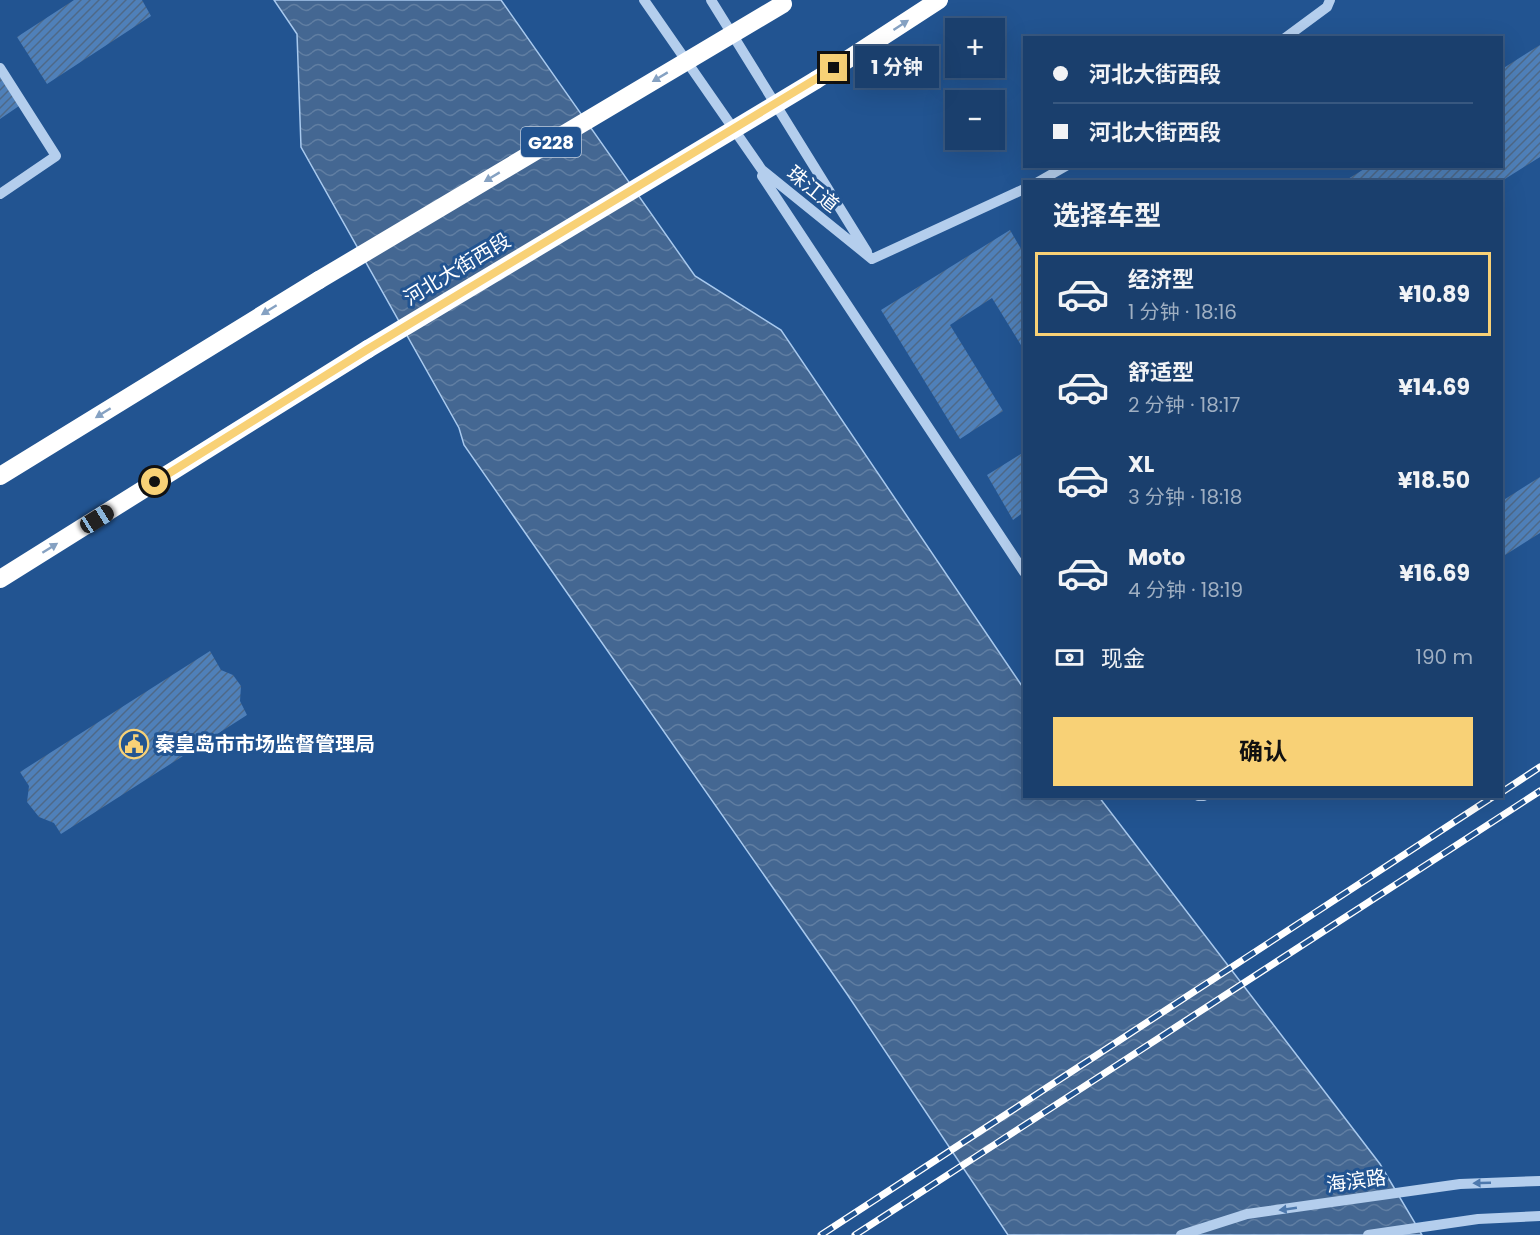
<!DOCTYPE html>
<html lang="zh">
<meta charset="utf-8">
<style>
:root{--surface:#1a3f6d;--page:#234672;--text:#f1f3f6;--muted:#9fafc2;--line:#385880;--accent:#f8d176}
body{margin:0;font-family:Poppins,"Noto Sans SC",sans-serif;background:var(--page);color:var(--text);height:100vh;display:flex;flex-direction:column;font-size:22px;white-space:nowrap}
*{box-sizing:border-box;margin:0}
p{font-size:20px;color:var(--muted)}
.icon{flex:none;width:33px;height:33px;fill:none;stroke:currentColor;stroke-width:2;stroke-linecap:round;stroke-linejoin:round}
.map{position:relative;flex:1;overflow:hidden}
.side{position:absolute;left:1023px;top:180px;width:480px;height:618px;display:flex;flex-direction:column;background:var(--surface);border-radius:0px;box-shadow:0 6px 24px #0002,0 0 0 2px var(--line)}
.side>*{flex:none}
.top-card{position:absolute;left:1023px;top:36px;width:480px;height:132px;border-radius:0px;box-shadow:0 6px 24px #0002,0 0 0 2px var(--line);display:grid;align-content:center;height:132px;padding:0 30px;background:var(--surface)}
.fabs{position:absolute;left:945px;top:18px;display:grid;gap:12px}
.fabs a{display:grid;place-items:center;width:60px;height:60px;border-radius:0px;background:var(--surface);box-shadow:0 6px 24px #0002,0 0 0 2px var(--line);font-size:30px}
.end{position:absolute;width:27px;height:27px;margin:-14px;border:8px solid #f8d176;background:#111;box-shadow:0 0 0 3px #111}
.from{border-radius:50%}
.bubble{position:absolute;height:42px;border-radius:0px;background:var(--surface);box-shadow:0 6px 24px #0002,0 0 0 2px var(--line);font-size:20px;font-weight:700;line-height:42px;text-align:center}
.car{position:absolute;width:18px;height:36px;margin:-18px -9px;border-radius:8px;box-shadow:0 0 4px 2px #0007;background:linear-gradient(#222 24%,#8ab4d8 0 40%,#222 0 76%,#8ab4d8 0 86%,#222 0)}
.top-card b{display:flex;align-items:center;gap:21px;height:57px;font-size:22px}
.top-card b+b{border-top:2px solid var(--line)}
.top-card i{width:15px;height:15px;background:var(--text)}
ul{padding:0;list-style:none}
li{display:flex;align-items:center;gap:18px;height:84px;margin:0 12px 9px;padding:0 18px;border:3px solid transparent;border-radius:0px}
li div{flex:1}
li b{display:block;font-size:22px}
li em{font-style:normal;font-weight:700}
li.on{border-color:var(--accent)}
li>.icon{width:54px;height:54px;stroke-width:1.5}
h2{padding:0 30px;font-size:27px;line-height:72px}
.pay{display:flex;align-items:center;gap:15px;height:66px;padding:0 30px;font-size:22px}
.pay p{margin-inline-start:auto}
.action{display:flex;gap:12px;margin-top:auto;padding:12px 30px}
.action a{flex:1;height:69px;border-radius:0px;background:var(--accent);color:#111;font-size:24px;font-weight:700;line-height:69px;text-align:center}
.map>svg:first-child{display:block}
.water{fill:url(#water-waves);stroke:#a8c9ee;stroke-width:1.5}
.building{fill:url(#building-hatch)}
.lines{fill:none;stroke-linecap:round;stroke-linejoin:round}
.minor{stroke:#b4ceed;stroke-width:10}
.highway{stroke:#fff;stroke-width:18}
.rail-casing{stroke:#fff;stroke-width:7}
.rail{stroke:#225491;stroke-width:4.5;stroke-dasharray:14;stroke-linecap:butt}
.highway-bridge{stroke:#fff;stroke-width:18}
.oneway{fill:#85a1c2}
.oneway2{fill:#4e79ad}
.route{stroke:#f8d176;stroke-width:8}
.labels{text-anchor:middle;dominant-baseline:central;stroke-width:6;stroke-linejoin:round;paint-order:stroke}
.shield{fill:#225491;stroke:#bdccde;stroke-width:1.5}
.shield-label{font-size:18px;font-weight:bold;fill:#fff}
.street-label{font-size:20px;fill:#fff;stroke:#225491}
.poi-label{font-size:20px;font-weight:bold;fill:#fff;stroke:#225491;text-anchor:start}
</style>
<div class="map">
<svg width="1540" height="1235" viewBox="0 0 1540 1235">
<defs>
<pattern id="water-waves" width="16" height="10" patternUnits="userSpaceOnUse" patternTransform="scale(1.5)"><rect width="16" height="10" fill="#446792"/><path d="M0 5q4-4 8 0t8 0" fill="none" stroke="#607ea2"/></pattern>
<pattern id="building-hatch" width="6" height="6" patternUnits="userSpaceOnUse" patternTransform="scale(1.5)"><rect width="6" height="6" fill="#4f80b9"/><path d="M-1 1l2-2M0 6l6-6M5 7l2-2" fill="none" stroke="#4e6988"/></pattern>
</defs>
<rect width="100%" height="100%" fill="#225491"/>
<path class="water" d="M274,0H501L695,276L781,330L1024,689V796L1099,797L1380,1164L1422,1235H1008L847,994L464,445L459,428L301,147L297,34Z"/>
<path class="building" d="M74,0H142L151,16L47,84L17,37Z
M1540,45V157L1500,182H1343L1369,166H1502V69Z
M0,77L19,106L0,119Z
M1010,230L1024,254V350L992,298L950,325L1003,411L960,439L881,310Z
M1024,452V512L1013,520L987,475Z
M1540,477V533L1502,557V501Z
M210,651L221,670L233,675L241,686L240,701L247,715L61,834L54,823L39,817L27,802L29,786L20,772Z"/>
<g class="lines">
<path class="minor" d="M644,0L762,170L872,259L1024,189
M711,0L867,252
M1285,38L1327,7L1330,0
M0,68L56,156L0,194
M762,176L1024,572
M1038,182L1066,166
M1198,796H1204
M1181,1235L1247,1214L1460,1184L1540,1181
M1368,1235L1478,1219L1540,1216"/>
<path class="highway" d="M816,80L939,0
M0,476L319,280
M0,579L368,349"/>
<g class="rail-casing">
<path id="rail" d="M1502,792L1540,767
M821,1235L1494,796
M855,1235L1540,791"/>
</g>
<use href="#rail" class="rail"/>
<path class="highway-bridge" d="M319,280L783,4
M368,349L816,80"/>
</g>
<defs><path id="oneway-solid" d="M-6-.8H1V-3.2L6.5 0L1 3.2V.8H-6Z" transform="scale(1.5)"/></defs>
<g class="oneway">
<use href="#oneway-solid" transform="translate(901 25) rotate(-33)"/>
<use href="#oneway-solid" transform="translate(660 77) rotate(149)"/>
<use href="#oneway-solid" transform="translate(492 177) rotate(149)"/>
<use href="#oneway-solid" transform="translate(269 310) rotate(148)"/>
<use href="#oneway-solid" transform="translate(103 413) rotate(148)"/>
<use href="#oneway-solid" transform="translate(50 548) rotate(-32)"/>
</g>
<g class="oneway2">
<use href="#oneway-solid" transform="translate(1482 1183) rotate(178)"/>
<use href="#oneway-solid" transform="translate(1288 1209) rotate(172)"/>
</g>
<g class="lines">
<path class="route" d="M155,482L368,349L834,68"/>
</g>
<defs>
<g id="civic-ring" transform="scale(1.5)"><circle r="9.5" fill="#225491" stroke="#f8d176" stroke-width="1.5"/><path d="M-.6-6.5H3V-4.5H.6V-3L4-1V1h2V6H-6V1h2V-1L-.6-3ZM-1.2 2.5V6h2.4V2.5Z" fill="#f8d176"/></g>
</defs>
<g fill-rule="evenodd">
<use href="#civic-ring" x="134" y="744"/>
</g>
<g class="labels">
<rect class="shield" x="521" y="127" width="60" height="30" rx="4.5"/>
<g class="shield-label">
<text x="551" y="142">G228</text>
</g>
<g class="street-label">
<text transform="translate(813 189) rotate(39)">珠江道</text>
<text transform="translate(457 269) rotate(-31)">河北大街西段</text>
<text transform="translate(1356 1181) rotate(-8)">海滨路</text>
</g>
<g class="poi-label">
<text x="155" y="744">秦皇岛市市场监督管理局</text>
</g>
</g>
</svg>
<div class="fabs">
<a>+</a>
<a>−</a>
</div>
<i class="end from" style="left:155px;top:482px"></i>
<i class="end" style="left:834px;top:68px"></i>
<div class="bubble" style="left:855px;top:46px;width:84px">1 分钟</div>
<i class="car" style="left:97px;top:519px;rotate:58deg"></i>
<div class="top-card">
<b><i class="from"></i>河北大街西段</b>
<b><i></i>河北大街西段</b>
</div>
<section class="side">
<h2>选择车型</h2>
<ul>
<li class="on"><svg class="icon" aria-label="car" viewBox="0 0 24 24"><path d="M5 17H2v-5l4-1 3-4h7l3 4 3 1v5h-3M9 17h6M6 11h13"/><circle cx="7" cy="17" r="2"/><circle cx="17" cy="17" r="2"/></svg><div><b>经济型</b><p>1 分钟 · 18:16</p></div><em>¥10.89</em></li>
<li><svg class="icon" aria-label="car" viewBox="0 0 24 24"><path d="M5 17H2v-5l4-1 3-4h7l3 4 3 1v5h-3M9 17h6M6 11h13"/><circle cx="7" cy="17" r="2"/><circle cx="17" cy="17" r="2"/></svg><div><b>舒适型</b><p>2 分钟 · 18:17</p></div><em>¥14.69</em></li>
<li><svg class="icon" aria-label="car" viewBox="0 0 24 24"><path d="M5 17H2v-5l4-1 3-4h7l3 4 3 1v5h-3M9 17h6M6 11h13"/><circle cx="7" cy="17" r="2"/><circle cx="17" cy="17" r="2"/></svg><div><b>XL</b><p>3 分钟 · 18:18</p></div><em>¥18.50</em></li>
<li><svg class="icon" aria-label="car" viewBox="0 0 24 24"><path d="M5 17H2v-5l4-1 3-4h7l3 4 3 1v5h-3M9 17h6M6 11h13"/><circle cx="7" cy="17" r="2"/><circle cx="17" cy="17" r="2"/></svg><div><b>Moto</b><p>4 分钟 · 18:19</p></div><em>¥16.69</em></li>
</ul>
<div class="pay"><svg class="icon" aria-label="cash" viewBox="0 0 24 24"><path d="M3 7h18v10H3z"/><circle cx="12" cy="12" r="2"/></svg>现金<p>190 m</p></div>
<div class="action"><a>确认</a></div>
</section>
</div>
